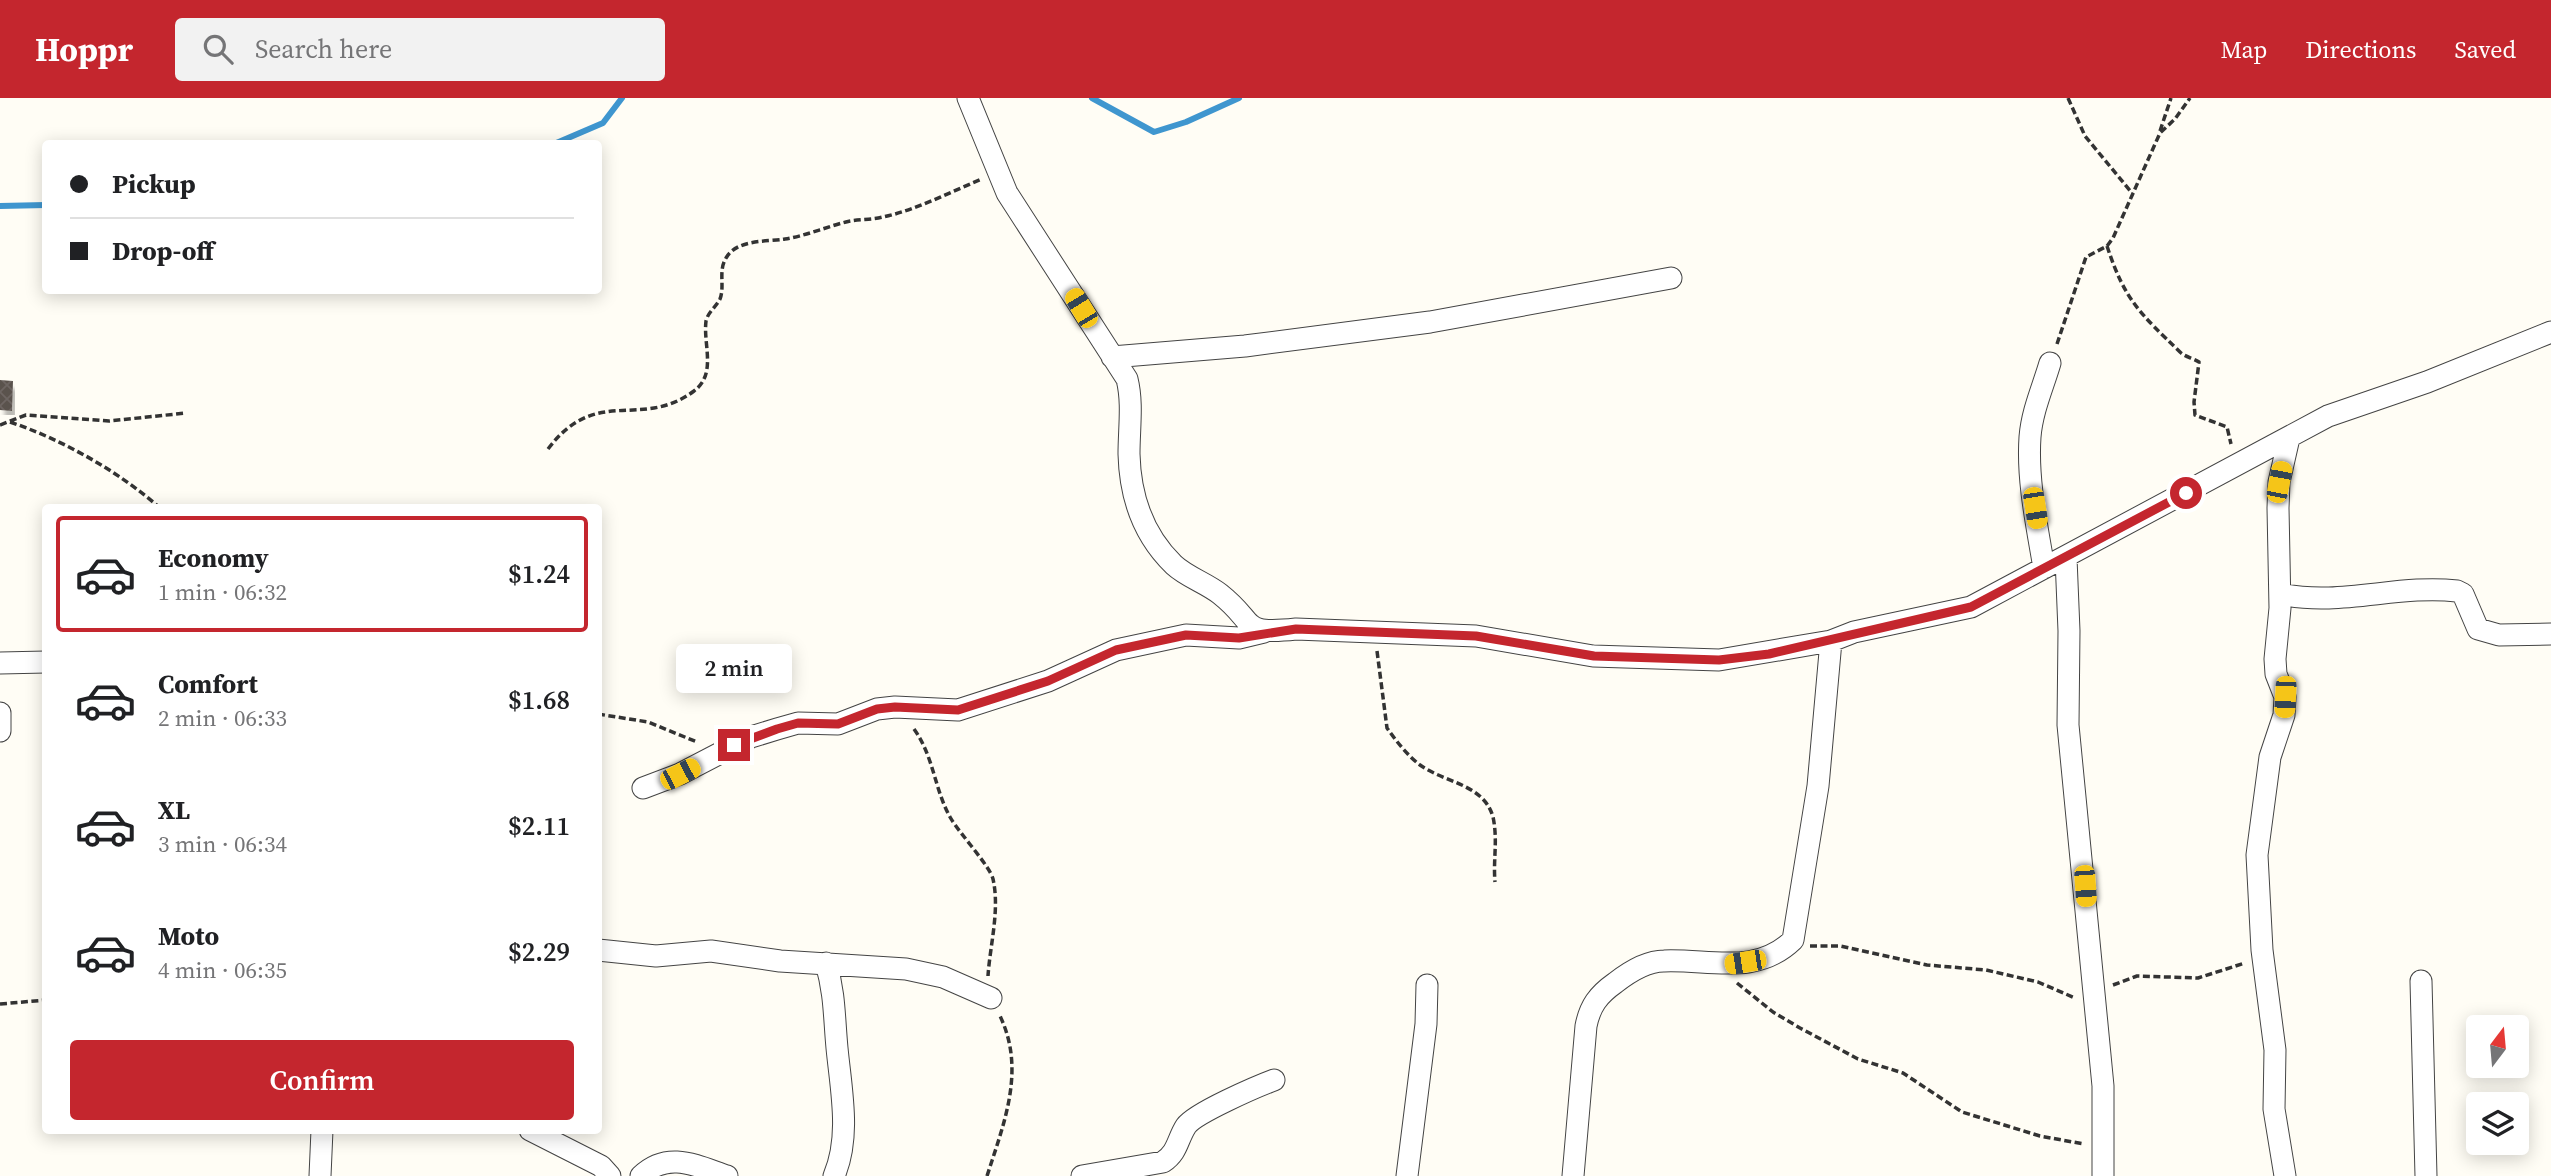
<!DOCTYPE html>
<meta charset="utf-8">
<style>
:root{--surface:#fff;--page:#f2f2f2;--text:#202124;--muted:#757577;--line:#e0e0e0;--accent:#c4262e}
body{margin:0;font-family:"Source Serif 4",serif;background:var(--page);color:var(--text);height:100vh;display:flex;flex-direction:column;font-size:26px;white-space:nowrap}
*{box-sizing:border-box;margin:0}
p{font-size:23px;color:var(--muted)}
.icon{flex:none;width:38px;height:38px;fill:none;stroke:currentColor;stroke-width:2;stroke-linecap:round;stroke-linejoin:round}
.map{position:relative;flex:1;overflow:hidden}
.panel{position:absolute;left:42px;top:406px;width:560px;height:630px;display:flex;flex-direction:column;background:var(--surface);border-radius:7px;box-shadow:0 4px 18px #0003}
.panel>*{flex:none}
.hud{position:absolute;left:42px;top:42px;width:560px;height:154px;border-radius:7px;box-shadow:0 4px 18px #0003;display:grid;align-content:center;height:154px;padding:0 28px;background:var(--surface)}
.needle{width:46px;rotate:16deg}
.tools{position:absolute;left:2466px;top:917px;display:grid;gap:14px}
.tools a{display:grid;place-items:center;width:63px;height:63px;border-radius:7px;background:var(--surface);box-shadow:0 4px 18px #0003;font-size:35px}
.end{position:absolute;width:32px;height:32px;margin:-16px;border:9px solid #c4262e;background:#fff;box-shadow:0 0 0 4px #fff}
.from{border-radius:50%}
.bubble{position:absolute;height:49px;border-radius:7px;background:var(--surface);box-shadow:0 4px 18px #0003;font-size:23px;font-weight:600;line-height:49px;text-align:center}
.car{position:absolute;width:21px;height:42px;margin:-21px -10px;border-radius:9px;box-shadow:0 0 5px 2px #0007;background:linear-gradient(#f5c518 24%,#345 0 40%,#f5c518 0 76%,#345 0 86%,#f5c518 0)}
.hud b{display:flex;align-items:center;gap:24px;height:66px;font-size:26px}
.hud b+b{border-top:2px solid var(--line)}
.hud i{width:18px;height:18px;background:var(--text)}
ul{padding:12px 0 0;list-style:none}
li{display:flex;align-items:center;gap:21px;height:116px;margin:0 14px 10px;padding:0 14px;border:4px solid transparent;border-radius:7px}
li div{flex:1}
li b{display:block;font-size:26px}
li em{font-style:normal;font-weight:600}
li.on{border-color:var(--accent)}
li>.icon{width:63px;height:63px;stroke-width:1.5}
.primary-button{display:flex;gap:14px;margin-top:auto;padding:14px 28px}
.primary-button a{flex:1;height:80px;border-radius:7px;background:var(--accent);color:#fff;font-size:28px;font-weight:600;line-height:80px;text-align:center}
header{display:flex;align-items:center;gap:42px;box-sizing:border-box;height:98px;padding:0 35px;background:var(--accent);color:#fff}
header strong{font-size:33px}
nav{display:flex;gap:38px;margin-inline-start:auto;font-size:24px}
.search{width:490px;height:63px;background:var(--page);display:flex;align-items:center;gap:18px;box-sizing:border-box;padding:0 24px;border-radius:7px;color:var(--muted);font-size:26px}
.map>svg:first-child{display:block}
.lines{fill:none;stroke-linecap:round;stroke-linejoin:round}
.stream{stroke:#3f96cf;stroke-width:6}
.building{fill:url(#building-cross-hatch);filter:url(#shadow)}
.minor-casing{stroke:#444;stroke-width:23}
.path{stroke:#333;stroke-width:3.5;stroke-dasharray:7 3.5;stroke-linecap:butt}
.minor{stroke:#fff;stroke-width:21}
.route{stroke:#c4262e;stroke-width:9}
</style>
<header>
<strong>Hoppr</strong>
<div class="search"><svg class="icon" aria-label="search" viewBox="0 0 24 24"><circle cx="10" cy="10" r="6"/><path d="M15 15l6 6"/></svg>Search here</div>
<nav><a>Map</a><a>Directions</a><a>Saved</a></nav>
</header>
<div class="map">
<svg width="2551" height="1078" viewBox="0 0 2551 1078">
<defs>
<pattern id="building-cross-hatch" width="8" height="8" patternUnits="userSpaceOnUse" patternTransform="scale(1.75)"><rect width="8" height="8" fill="#5a524d"/><path d="M0 0l8 8M0 8l8-8" fill="none" stroke="#6d6662"/></pattern>
<filter id="shadow"><feDropShadow dx="4.5" dy="8" stdDeviation="2" flood-color="#0004"/></filter>
</defs>
<rect width="100%" height="100%" fill="#fffdf5"/>
<g class="lines">
<path class="stream" d="M1092,0L1154,34L1186,24L1239,0
M554,46L603,25L622,0
M0,108L46,107"/>
</g>
<path class="building" d="M0,282L13,283L12,313L0,312Z"/>
<g class="lines">
<g class="minor-casing">
<path id="minor" d="M968,0L1007,95L1127,281C1133,305 1129,330 1129,356C1130,397 1143,437 1174,467C1187,479 1206,485 1220,496C1258,526 1239,537 1296,531L1476,538L1593,558L1719,562L1831,543L1854,534L1971,509L2328,318L2427,284L2551,234
M1112,259L1245,248L1430,224L1671,180
M2066,460L2069,533L2068,627L2103,988V1078
M2044,470C2037,428 2027,382 2030,339C2032,313 2043,289 2050,265
M2280,496C2340,509 2398,486 2457,493L2463,496L2478,531L2499,537L2551,536
M0,565L46,564
M0,615V633
M643,690L680,676L751,639L777,631L798,625L838,626L877,611L895,609L958,612L1048,583L1116,552L1186,537L1239,540L1264,534
M598,852L656,858L711,853L780,863L906,871L943,879L991,900
M826,865C835,897 834,918 837,950C841,992 851,1038 834,1078
M2421,883L2426,1078
M530,1032L601,1068L610,1078
M320,1078L322,1032
M641,1078C668,1052 697,1068 727,1078
M1082,1078L1163,1064C1178,1054 1177,1042 1186,1028C1195,1015 1258,988 1274,982
M1407,1078L1426,926L1427,887
M1573,1078L1586,928C1590,908 1598,897 1615,885C1629,874 1646,863 1664,863C1710,861 1756,878 1793,842L1818,688L1831,543
M2285,1078L2274,1011L2275,952L2262,852L2257,757L2270,659L2284,617L2285,599L2276,576L2275,561L2280,510L2278,410L2279,384L2289,340"/>
</g>
<path class="path" d="M2068,0L2085,38L2132,95
M2160,33L2171,0
M2107,148C2125,203 2140,215 2180,254C2185,259 2193,260 2199,264L2194,304L2195,317L2227,329L2231,346
M2057,246L2086,159L2107,148L2113,140L2160,35L2175,21L2190,0
M10,324C63,342 118,373 160,410
M0,327L26,317L109,323L186,315
M548,351C597,286 640,333 694,293C717,276 703,247 706,223C708,214 716,209 720,201C725,188 718,173 726,160C737,141 766,144 785,141C805,138 826,129 846,124C858,121 871,122 883,119C916,112 950,94 982,81
M1377,553L1387,630C1396,643 1408,658 1420,667C1445,685 1484,686 1493,719C1498,742 1493,762 1495,784
M598,616L648,624L697,644
M914,631C934,659 934,690 950,719C959,735 990,768 993,781C1000,812 990,847 988,878
M1810,848H1840L1927,867L1986,872L2038,884L2075,900
M1737,885L1773,914L1800,930L1858,961L1903,975L1962,1014L2040,1038L2084,1046
M2113,887L2137,878L2198,880L2245,865
M0,906L46,902
M987,1078C1004,1025 1026,972 1000,918"/>
<use href="#minor" class="minor"/>
</g>
<g class="lines">
<path class="route" d="M734,647L777,631L798,625L838,626L877,611L895,609L958,612L1048,583L1116,552L1186,537L1239,540L1296,531L1476,538L1594,558L1719,562L1769,556L1971,509L2186,395"/>
</g>
</svg>
<div class="tools">
<a><svg class="needle" viewBox="-14 -14 28 28"><path d="M0-13l5 13h-10z" fill="#e53935"/><path d="M0 13l5-13h-10z" fill="#757577"/></svg></a>
<a><svg class="icon" aria-label="layers" viewBox="0 0 24 24"><path d="M12 4l9 5-9 5-9-5zM3 14l9 5 9-5"/></svg></a>
</div>
<i class="end from" style="left:2186px;top:395px"></i>
<i class="end" style="left:734px;top:647px"></i>
<div class="bubble" style="left:676px;top:546px;width:116px">2 min</div>
<i class="car" style="left:1081px;top:210px;rotate:329deg"></i>
<i class="car" style="left:2279px;top:384px;rotate:11deg"></i>
<i class="car" style="left:2035px;top:410px;rotate:171deg"></i>
<i class="car" style="left:2285px;top:599px;rotate:183deg"></i>
<i class="car" style="left:680px;top:676px;rotate:63deg"></i>
<i class="car" style="left:2085px;top:788px;rotate:176deg"></i>
<i class="car" style="left:1745px;top:864px;rotate:261deg"></i>
<div class="hud">
<b><i class="from"></i>Pickup</b>
<b><i></i>Drop-off</b>
</div>
<section class="panel">
<ul>
<li class="on"><svg class="icon" aria-label="car" viewBox="0 0 24 24"><path d="M5 17H2v-5l4-1 3-4h7l3 4 3 1v5h-3M9 17h6M6 11h13"/><circle cx="7" cy="17" r="2"/><circle cx="17" cy="17" r="2"/></svg><div><b>Economy</b><p>1 min · 06:32</p></div><em>$1.24</em></li>
<li><svg class="icon" aria-label="car" viewBox="0 0 24 24"><path d="M5 17H2v-5l4-1 3-4h7l3 4 3 1v5h-3M9 17h6M6 11h13"/><circle cx="7" cy="17" r="2"/><circle cx="17" cy="17" r="2"/></svg><div><b>Comfort</b><p>2 min · 06:33</p></div><em>$1.68</em></li>
<li><svg class="icon" aria-label="car" viewBox="0 0 24 24"><path d="M5 17H2v-5l4-1 3-4h7l3 4 3 1v5h-3M9 17h6M6 11h13"/><circle cx="7" cy="17" r="2"/><circle cx="17" cy="17" r="2"/></svg><div><b>XL</b><p>3 min · 06:34</p></div><em>$2.11</em></li>
<li><svg class="icon" aria-label="car" viewBox="0 0 24 24"><path d="M5 17H2v-5l4-1 3-4h7l3 4 3 1v5h-3M9 17h6M6 11h13"/><circle cx="7" cy="17" r="2"/><circle cx="17" cy="17" r="2"/></svg><div><b>Moto</b><p>4 min · 06:35</p></div><em>$2.29</em></li>
</ul>
<div class="primary-button"><a>Confirm</a></div>
</section>
</div>
